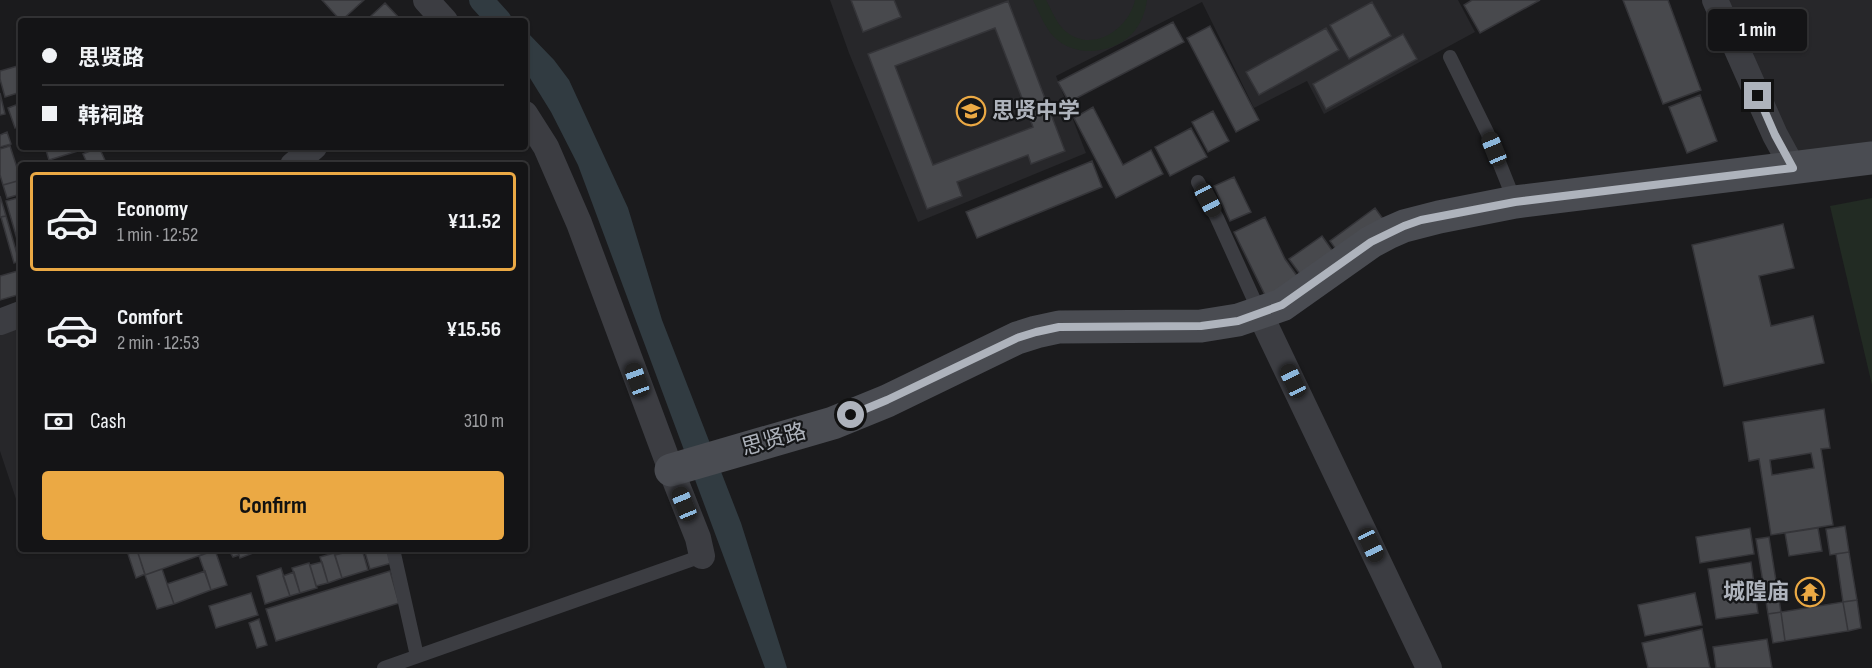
<!DOCTYPE html>
<meta charset="utf-8">
<style>
:root{--surface:#141416;--page:#1d1d1f;--text:#f1f3f6;--muted:#9d9ea1;--line:#333335;--accent:#eba944}
body{margin:0;font-family:"Sofia Sans Condensed","Noto Sans SC",sans-serif;background:var(--page);color:var(--text);height:100vh;display:flex;flex-direction:column;font-size:22px;white-space:nowrap}
*{box-sizing:border-box;margin:0}
p{font-size:20px;color:var(--muted)}
.icon{flex:none;width:33px;height:33px;fill:none;stroke:currentColor;stroke-width:2;stroke-linecap:round;stroke-linejoin:round}
.map{position:relative;flex:1;overflow:hidden}
.sheet{position:absolute;left:18px;top:162px;width:510px;height:390px;display:flex;flex-direction:column;background:var(--surface);border-radius:6px;box-shadow:0 2px 4px #0004,0 0 0 2px var(--line)}
.sheet>*{flex:none}
.hud{position:absolute;left:18px;top:18px;width:510px;height:132px;border-radius:6px;box-shadow:0 2px 4px #0004,0 0 0 2px var(--line);display:grid;align-content:center;height:132px;padding:0 24px;background:var(--surface)}
.end{position:absolute;width:27px;height:27px;margin:-14px;border:8px solid #aeb3bc;background:#111;box-shadow:0 0 0 3px #111}
.from{border-radius:50%}
.bubble{position:absolute;height:42px;border-radius:6px;background:var(--surface);box-shadow:0 2px 4px #0004,0 0 0 2px var(--line);font-size:20px;font-weight:700;line-height:42px;text-align:center}
.car{position:absolute;width:18px;height:36px;margin:-18px -9px;border-radius:8px;box-shadow:0 0 4px 2px #0007;background:linear-gradient(#222 24%,#8ab4d8 0 40%,#222 0 76%,#8ab4d8 0 86%,#222 0)}
.hud b{display:flex;align-items:center;gap:21px;height:57px;font-size:22px}
.hud b+b{border-top:2px solid var(--line)}
.hud i{width:15px;height:15px;background:var(--text)}
ul{padding:10px 0 0;list-style:none}
li{display:flex;align-items:center;gap:18px;height:99px;margin:0 12px 9px;padding:0 12px;border:3px solid transparent;border-radius:6px}
li div{flex:1}
li b{display:block;font-size:22px}
li em{font-style:normal;font-weight:700}
li.active{border-color:var(--accent)}
li>.icon{width:54px;height:54px;stroke-width:1.5}
.pay{display:flex;align-items:center;gap:15px;height:66px;padding:0 24px;font-size:22px}
.pay p{margin-inline-start:auto}
.cta{display:flex;gap:12px;margin-top:auto;padding:12px 24px}
.cta a{flex:1;height:69px;border-radius:6px;background:var(--accent);color:#111;font-size:24px;font-weight:700;line-height:69px;text-align:center}
.map>svg:first-child{display:block}
.built{fill:#27272a}
.green{fill:#222b23}
.water{fill:#313b41}
.lines{fill:none;stroke-linecap:round;stroke-linejoin:round}
.canal{stroke:#313b41;stroke-width:24}
.building{fill:#48494d;stroke:#353539;stroke-width:1.5;fill-rule:evenodd}
.lane{stroke:#3c3d42;stroke-width:14}
.street{stroke:#3c3d42;stroke-width:26}
.secondary{stroke:#4a4c52;stroke-width:33}
.route{stroke:#aeb3bc;stroke-width:8}
.labels{text-anchor:middle;dominant-baseline:central;stroke-width:4.5;stroke-linejoin:round;paint-order:stroke}
.poi-label{font-size:22px;font-weight:bold;fill:#aeb3bc;stroke:#151618;text-anchor:start}
.street-label{font-size:22px;fill:#aeb3bc;stroke:#151618}
</style>
<div class="map">
<svg width="1872" height="668" viewBox="0 0 1872 668">
<rect width="100%" height="100%" fill="#1b1b1d"/>
<path class="built" d="M830,0H1458L1475,32L1324,114L1307,81L1254,108L1202,2L1056,76L1086,153L918,222L849,53Z
M1727,0H1872V144L1793,154Z
M21,324V504L18,505L0,451V331Z"/>
<path class="green" d="M1033,0H1046C1051,9 1056,22 1063,29C1090,55 1128,31 1135,0H1147C1145,13 1141,24 1132,34C1112,54 1075,58 1054,37C1045,28 1039,12 1033,0Z
M1872,198V385L1830,206Z"/>
<path class="water" d="M526,31L554,60L569,80L628,208L662,320L741,523L787,668H765L578,165L551,112L525,70V32Z"/>
<g class="lines">
<path class="canal" d="M481,0L500,21"/>
</g>
<path class="building" d="M322,0H364L341,21Z
M851,0H894L901,17L863,32Z
M1472,0H1540L1480,33L1464,5Z
M1623,0H1668L1701,90L1663,104Z
M1008,1L1065,151L1031,164L1028,155L957,182L962,196L927,209L868,54ZM995,28L1033,127L933,165L895,66Z
M1372,2L1391,36L1349,59L1330,25Z
M385,3L402,21H376L371,16Z
M1173,22L1184,42L1069,102L1058,82Z
M1210,26L1259,120L1236,132L1187,38Z
M1326,28L1339,50L1259,95L1246,72Z
M1403,34L1417,59L1326,109L1313,84Z
M21,65V92L5,97L0,79V71Z
M0,93L5,114L0,115Z
M1700,95L1717,141L1687,153L1669,107Z
M21,103V125L15,128L8,108Z
M1093,107L1123,165L1151,150L1163,174L1116,198L1074,118Z
M1213,111L1229,141L1208,152L1192,122Z
M1191,128L1207,157L1170,176L1155,147Z
M7,132L11,144L0,147V135Z
M10,146L21,180L3,185L0,175V149Z
M45,147H77L78,151L49,160Z
M99,147L107,165H88L83,154Z
M1092,161L1102,187L977,238L966,212Z
M1234,177L1251,212L1230,221L1214,186Z
M21,180V194L7,198L3,185Z
M0,196L6,216L0,217Z
M21,197V238L17,239L6,201Z
M1375,208L1388,226L1343,259L1330,241Z
M6,216L19,261L14,263L1,217Z
M1265,217L1285,259L1305,287L1270,299L1264,293L1234,232Z
M1783,224L1794,268L1759,276L1771,326L1813,316L1824,363L1724,386L1692,245Z
M1322,236L1341,263L1308,285L1289,259Z
M21,270V294L0,300V276Z
M1824,409L1830,448L1821,449L1833,525L1771,535L1759,459L1749,461L1743,422ZM1811,453L1814,468L1772,475L1770,460Z
M1845,526L1849,552L1830,555L1826,529Z
M1750,528L1754,554L1700,563L1696,537Z
M1818,528L1822,551L1789,556L1785,533Z
M1769,537L1781,612L1768,614L1756,539Z
M141,549H215V550L145,575L137,550Z
M228,549H237L239,555L233,557Z
M237,549H264L240,558Z
M346,549H362L368,570L342,578L335,555L347,552Z
M364,549H388L392,563L370,569Z
M137,550L145,574L136,578L128,554Z
M215,550L227,585L211,590L199,556Z
M1849,552L1857,600L1843,602L1836,554Z
M334,553L342,578L328,583L320,557Z
M322,562L328,583L316,586L310,565Z
M1751,562L1758,613L1716,619L1708,569Z
M309,563L317,588L300,593L292,568Z
M281,568L290,596L265,604L257,576Z
M162,569L174,604L157,609L145,575Z
M205,571L211,590L174,604L167,584Z
M390,571L399,603L276,641L266,609Z
M294,572L300,593L290,596L283,576Z
M251,593L258,615L216,628L209,606Z
M1695,593L1702,625L1645,636L1638,605Z
M1857,600L1861,628L1848,631L1843,602Z
M1843,602L1848,631L1785,641L1781,612Z
M1781,612L1785,641L1773,643L1768,614Z
M259,619L267,645L257,648L249,623Z
M1702,629L1710,668H1648L1642,643Z
M1767,639L1772,668H1716L1713,647Z"/>
<g class="lines">
<path class="lane" d="M1450,57L1487,132L1515,202
M1198,182L1217,218L1260,313
M393,549L417,656
M384,668L702,556"/>
<path class="street" d="M426,0L445,21
M1715,0L1775,135L1793,168
M525,114L546,147L579,223L671,470L698,538L702,556
M293,165L314,147
M1260,314L1429,668
M0,322L21,314"/>
<path class="secondary" d="M671,470L833,423L887,401L1017,338L1036,332L1059,327L1201,326L1238,320L1282,305L1371,242L1388,233L1404,226L1439,217L1515,202L1872,158"/>
</g>
<g class="lines">
<path class="route" d="M851,415L887,400L1017,338L1036,332L1059,327L1201,326L1238,321L1282,305L1371,242L1404,226L1421,220L1515,202L1793,168L1775,135L1758,96"/>
</g>
<defs>
<g id="school-ring" transform="scale(1.5)"><circle r="9.5" fill="#151618" stroke="#eba944" stroke-width="1.5"/><path d="M0-5L7-2L0 1L-7-2ZM-4 1L0 2.5L4 1V4Q0 6-4 4Z" fill="#eba944"/></g>
<g id="temple-ring" transform="scale(1.5)"><circle r="9.5" fill="#151618" stroke="#eba944" stroke-width="1.5"/><path d="M0-6L5-2H3V0L6.5 2.5H4V6H1.5V3h-3V6H-4V2.5H-6.5L-3 0V-2H-5Z" fill="#eba944"/></g>
</defs>
<g fill-rule="evenodd">
<use href="#school-ring" x="971" y="111"/>
<use href="#temple-ring" x="1810" y="592"/>
</g>
<g class="labels">
<g class="poi-label">
<text x="992" y="111">思贤中学</text>
<text x="1789" y="592" text-anchor="end">城隍庙</text>
</g>
<g class="street-label">
<text transform="translate(774 440) rotate(-16)">思贤路</text>
</g>
</g>
</svg>
<i class="end from" style="left:851px;top:415px"></i>
<i class="end" style="left:1758px;top:96px"></i>
<div class="bubble" style="left:1708px;top:9px;width:99px">1 min</div>
<i class="car" style="left:1494px;top:149px;rotate:338deg"></i>
<i class="car" style="left:1208px;top:200px;rotate:152deg"></i>
<i class="car" style="left:637px;top:380px;rotate:340deg"></i>
<i class="car" style="left:1293px;top:381px;rotate:335deg"></i>
<i class="car" style="left:684px;top:504px;rotate:338deg"></i>
<i class="car" style="left:1371px;top:545px;rotate:155deg"></i>
<div class="hud">
<b><i class="from"></i>思贤路</b>
<b><i></i>韩祠路</b>
</div>
<section class="sheet">
<ul>
<li class="active"><svg class="icon" aria-label="car" viewBox="0 0 24 24"><path d="M5 17H2v-5l4-1 3-4h7l3 4 3 1v5h-3M9 17h6M6 11h13"/><circle cx="7" cy="17" r="2"/><circle cx="17" cy="17" r="2"/></svg><div><b>Economy</b><p>1 min · 12:52</p></div><em>¥11.52</em></li>
<li><svg class="icon" aria-label="car" viewBox="0 0 24 24"><path d="M5 17H2v-5l4-1 3-4h7l3 4 3 1v5h-3M9 17h6M6 11h13"/><circle cx="7" cy="17" r="2"/><circle cx="17" cy="17" r="2"/></svg><div><b>Comfort</b><p>2 min · 12:53</p></div><em>¥15.56</em></li>
</ul>
<div class="pay"><svg class="icon" aria-label="cash" viewBox="0 0 24 24"><path d="M3 7h18v10H3z"/><circle cx="12" cy="12" r="2"/></svg>Cash<p>310 m</p></div>
<div class="cta"><a>Confirm</a></div>
</section>
</div>
